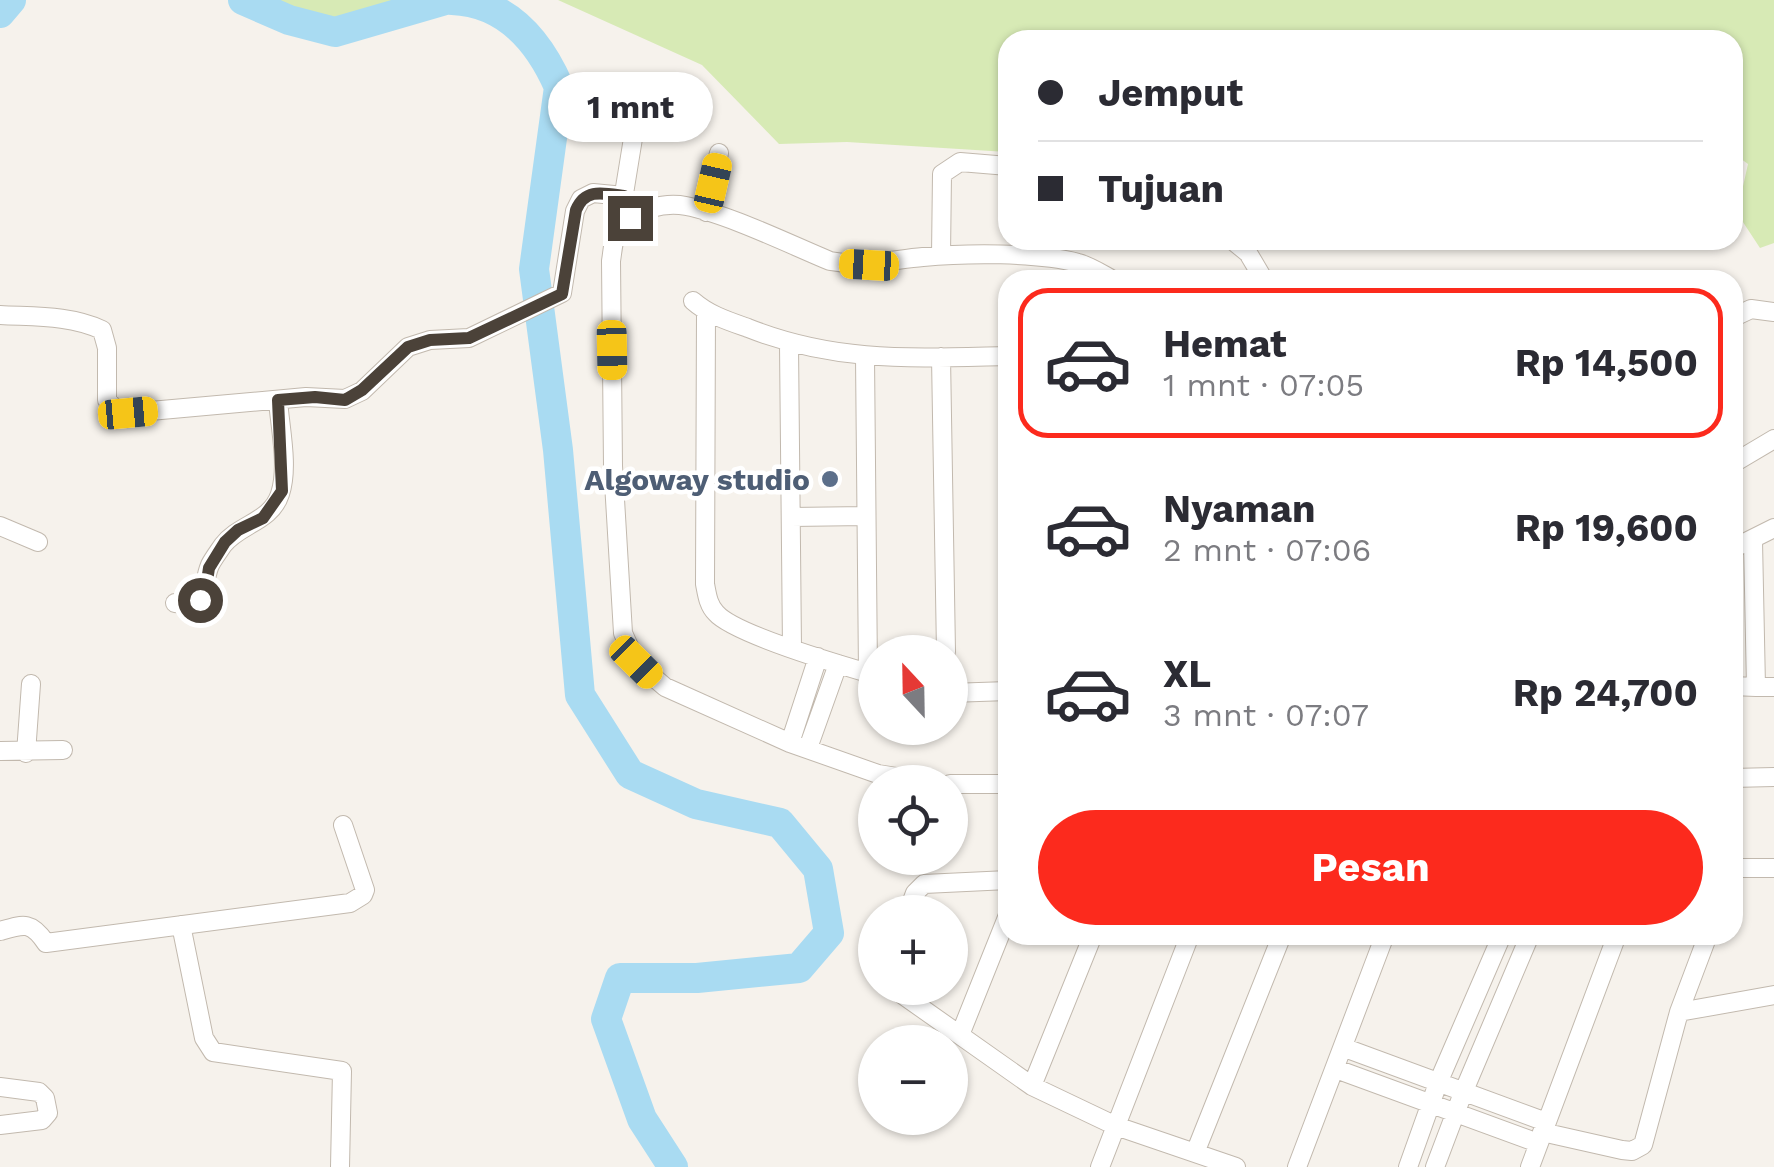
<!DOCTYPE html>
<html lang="id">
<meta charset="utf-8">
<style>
:root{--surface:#fff;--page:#f2f2f3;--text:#2b2b33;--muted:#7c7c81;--line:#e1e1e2;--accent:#fc2a1d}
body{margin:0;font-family:"Work Sans",sans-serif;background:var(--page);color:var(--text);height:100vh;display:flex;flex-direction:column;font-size:38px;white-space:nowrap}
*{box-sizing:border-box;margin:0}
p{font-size:32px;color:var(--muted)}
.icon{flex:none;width:55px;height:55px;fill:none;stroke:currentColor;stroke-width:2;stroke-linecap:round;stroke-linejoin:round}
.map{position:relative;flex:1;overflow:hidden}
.details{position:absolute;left:998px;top:270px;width:745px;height:675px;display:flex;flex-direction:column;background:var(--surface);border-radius:30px;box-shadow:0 2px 8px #0004}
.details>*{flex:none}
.top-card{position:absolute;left:998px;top:30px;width:745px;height:220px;border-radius:30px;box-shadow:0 2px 8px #0004;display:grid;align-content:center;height:220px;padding:0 40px;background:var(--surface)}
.needle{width:65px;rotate:338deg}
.controls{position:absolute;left:858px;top:635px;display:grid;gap:20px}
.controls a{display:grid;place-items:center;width:110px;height:110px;border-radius:50%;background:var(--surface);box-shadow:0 2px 8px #0004;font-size:50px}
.end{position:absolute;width:45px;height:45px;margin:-22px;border:12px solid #4b4239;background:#fff;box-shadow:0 0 0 5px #fff}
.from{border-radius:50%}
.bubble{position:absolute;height:70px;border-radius:35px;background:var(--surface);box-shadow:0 2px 8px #0004;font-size:32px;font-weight:700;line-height:70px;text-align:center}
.car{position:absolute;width:30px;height:60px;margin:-30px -15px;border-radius:12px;box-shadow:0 0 8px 2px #0007;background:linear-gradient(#f5c518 24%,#345 0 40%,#f5c518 0 76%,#345 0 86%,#f5c518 0)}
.top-card b{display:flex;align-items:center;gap:35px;height:95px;font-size:38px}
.top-card b+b{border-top:2px solid var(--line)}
.top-card i{width:25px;height:25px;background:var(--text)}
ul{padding:18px 0 0;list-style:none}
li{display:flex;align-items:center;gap:30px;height:150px;margin:0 20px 15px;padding:0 20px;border:5px solid transparent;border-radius:30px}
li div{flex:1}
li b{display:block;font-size:38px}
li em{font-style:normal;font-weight:700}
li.current{border-color:var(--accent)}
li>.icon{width:90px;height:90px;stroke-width:1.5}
.primary-button{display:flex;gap:20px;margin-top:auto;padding:20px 40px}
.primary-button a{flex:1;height:115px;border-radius:60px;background:var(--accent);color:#fff;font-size:40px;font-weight:700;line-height:115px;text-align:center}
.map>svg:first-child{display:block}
.green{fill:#d7eab5}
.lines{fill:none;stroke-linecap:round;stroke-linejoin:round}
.river{stroke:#a9dbf2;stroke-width:30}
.street-casing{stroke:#c2b9ae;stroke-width:20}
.street{stroke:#fff;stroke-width:18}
.route{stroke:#4b4239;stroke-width:12}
.service-dot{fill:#5c6f8a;stroke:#fff;stroke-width:4}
.labels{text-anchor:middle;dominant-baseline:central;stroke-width:9;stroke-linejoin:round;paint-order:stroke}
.service-label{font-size:30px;font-weight:bold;fill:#4e5e75;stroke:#fff;text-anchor:end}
</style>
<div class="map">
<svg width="1774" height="1167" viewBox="0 0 1774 1167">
<rect width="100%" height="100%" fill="#f6f2ec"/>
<path class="green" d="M243,0H445L335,32L289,20Z
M558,0H1774V243L1760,248L1737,213L1748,164L1733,153L1732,40H1008L1007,152L847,142L779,144L702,65Z"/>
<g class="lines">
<path class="river" d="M243,0L289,20L335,32L445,0
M452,0C507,2 539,41 559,87L534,269L558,450L580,695L630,774L696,804L780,823L818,869L829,933L799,968L697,978H620L606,1019L642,1119L673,1167
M0,13L11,0"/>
<g class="street-casing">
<path id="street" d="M622,206L641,89
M706,212L719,153
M1232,240L1248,253L1264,280
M941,255L942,174L960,162L1008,166
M693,301C709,315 728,321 748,328C836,363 914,358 1008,356
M706,312L705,584C707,594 708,605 716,613C734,634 844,666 875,675
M0,315C34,317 70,315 102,330L107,348V400L117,411L128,413L306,397L345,399L362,391L408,347L430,340L469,338L562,293L575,211L581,199L593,193L624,196
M1732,318L1751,309L1774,312
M789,345L792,648
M865,357L868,673
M941,357L946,652
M1732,464L1774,439
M791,517L866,516
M0,526L38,542
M1753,541L1756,687H1774
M1732,549L1774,528
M175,603C213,607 200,588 210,565C213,559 219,551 223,545C239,524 271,522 280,494C289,467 280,428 278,400
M1732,686L1756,687
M950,693L1008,691
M790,743L818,657
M808,748L838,664
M0,751L63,750
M26,753L31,684
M1732,778L1774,777
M928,782L878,774L790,743L665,687L636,662L623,633L613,466L611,261C613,249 613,235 621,225C635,209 665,202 686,206C728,214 789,244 830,261C863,267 890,260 923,257C964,253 1038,252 1078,263C1090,266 1102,274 1113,280
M950,784H1008
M1732,868H1774
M908,912L915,893L924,884L1008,880
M181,925L204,1038L213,1052L342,1071L340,1167
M0,931C24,924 31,921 46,943L350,903L363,895L365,890L343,825
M893,988L1032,1086L1116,1126L1236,1167
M1679,1012L1774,995
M960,1035L1008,915
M1345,1048L1546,1122
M1336,1069L1538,1143
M1032,1086L1093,935
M0,1087L39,1092L45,1098L48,1113L42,1120L0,1125
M1542,1132L1622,1150L1632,1151L1643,1145L1679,1012L1708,935
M1195,1153L1282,935
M1100,1167L1190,935
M1297,1167L1385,935
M1408,1167L1438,1083L1502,935
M1435,1167L1463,1093L1530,935
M1530,1167L1617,935"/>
</g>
<use href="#street" class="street"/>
</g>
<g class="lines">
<path class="route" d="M200,600L205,594L209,568L225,542L238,530L263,518L282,491L278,400L315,397L345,400L362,390L408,347L430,340L469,338L562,294L576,210C585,188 603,193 624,196L619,226L630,218"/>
</g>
<circle class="service-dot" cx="830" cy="479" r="10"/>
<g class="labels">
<g class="service-label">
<text x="810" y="479">Algoway studio</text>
</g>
</g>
</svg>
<div class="controls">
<a><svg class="needle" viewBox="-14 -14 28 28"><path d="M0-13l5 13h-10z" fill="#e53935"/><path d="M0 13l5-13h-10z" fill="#7c7c81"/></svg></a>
<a><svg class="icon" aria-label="locate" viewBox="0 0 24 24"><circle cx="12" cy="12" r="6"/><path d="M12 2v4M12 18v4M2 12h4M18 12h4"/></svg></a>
<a>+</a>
<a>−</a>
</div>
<i class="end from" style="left:200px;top:600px"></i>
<i class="end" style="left:630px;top:218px"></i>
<div class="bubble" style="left:548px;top:72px;width:165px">1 mnt</div>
<i class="car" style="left:713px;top:183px;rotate:13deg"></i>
<i class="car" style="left:869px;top:265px;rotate:273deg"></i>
<i class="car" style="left:612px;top:350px;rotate:179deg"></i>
<i class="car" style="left:128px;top:413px;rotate:85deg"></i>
<i class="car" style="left:636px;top:662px;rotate:135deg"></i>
<div class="top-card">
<b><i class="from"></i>Jemput</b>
<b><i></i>Tujuan</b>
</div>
<section class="details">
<ul>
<li class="current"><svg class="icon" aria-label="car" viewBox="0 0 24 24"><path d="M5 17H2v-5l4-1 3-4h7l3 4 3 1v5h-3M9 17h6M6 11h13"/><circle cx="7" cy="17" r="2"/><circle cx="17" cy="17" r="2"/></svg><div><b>Hemat</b><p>1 mnt · 07:05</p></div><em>Rp 14,500</em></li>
<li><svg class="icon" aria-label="car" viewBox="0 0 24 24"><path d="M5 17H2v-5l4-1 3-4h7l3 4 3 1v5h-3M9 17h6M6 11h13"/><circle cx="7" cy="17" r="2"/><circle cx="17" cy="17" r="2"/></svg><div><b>Nyaman</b><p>2 mnt · 07:06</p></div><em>Rp 19,600</em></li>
<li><svg class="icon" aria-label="car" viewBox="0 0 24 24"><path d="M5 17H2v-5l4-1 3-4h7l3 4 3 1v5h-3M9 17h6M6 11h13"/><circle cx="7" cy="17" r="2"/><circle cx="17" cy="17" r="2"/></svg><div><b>XL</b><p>3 mnt · 07:07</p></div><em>Rp 24,700</em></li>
</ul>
<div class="primary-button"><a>Pesan</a></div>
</section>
</div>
